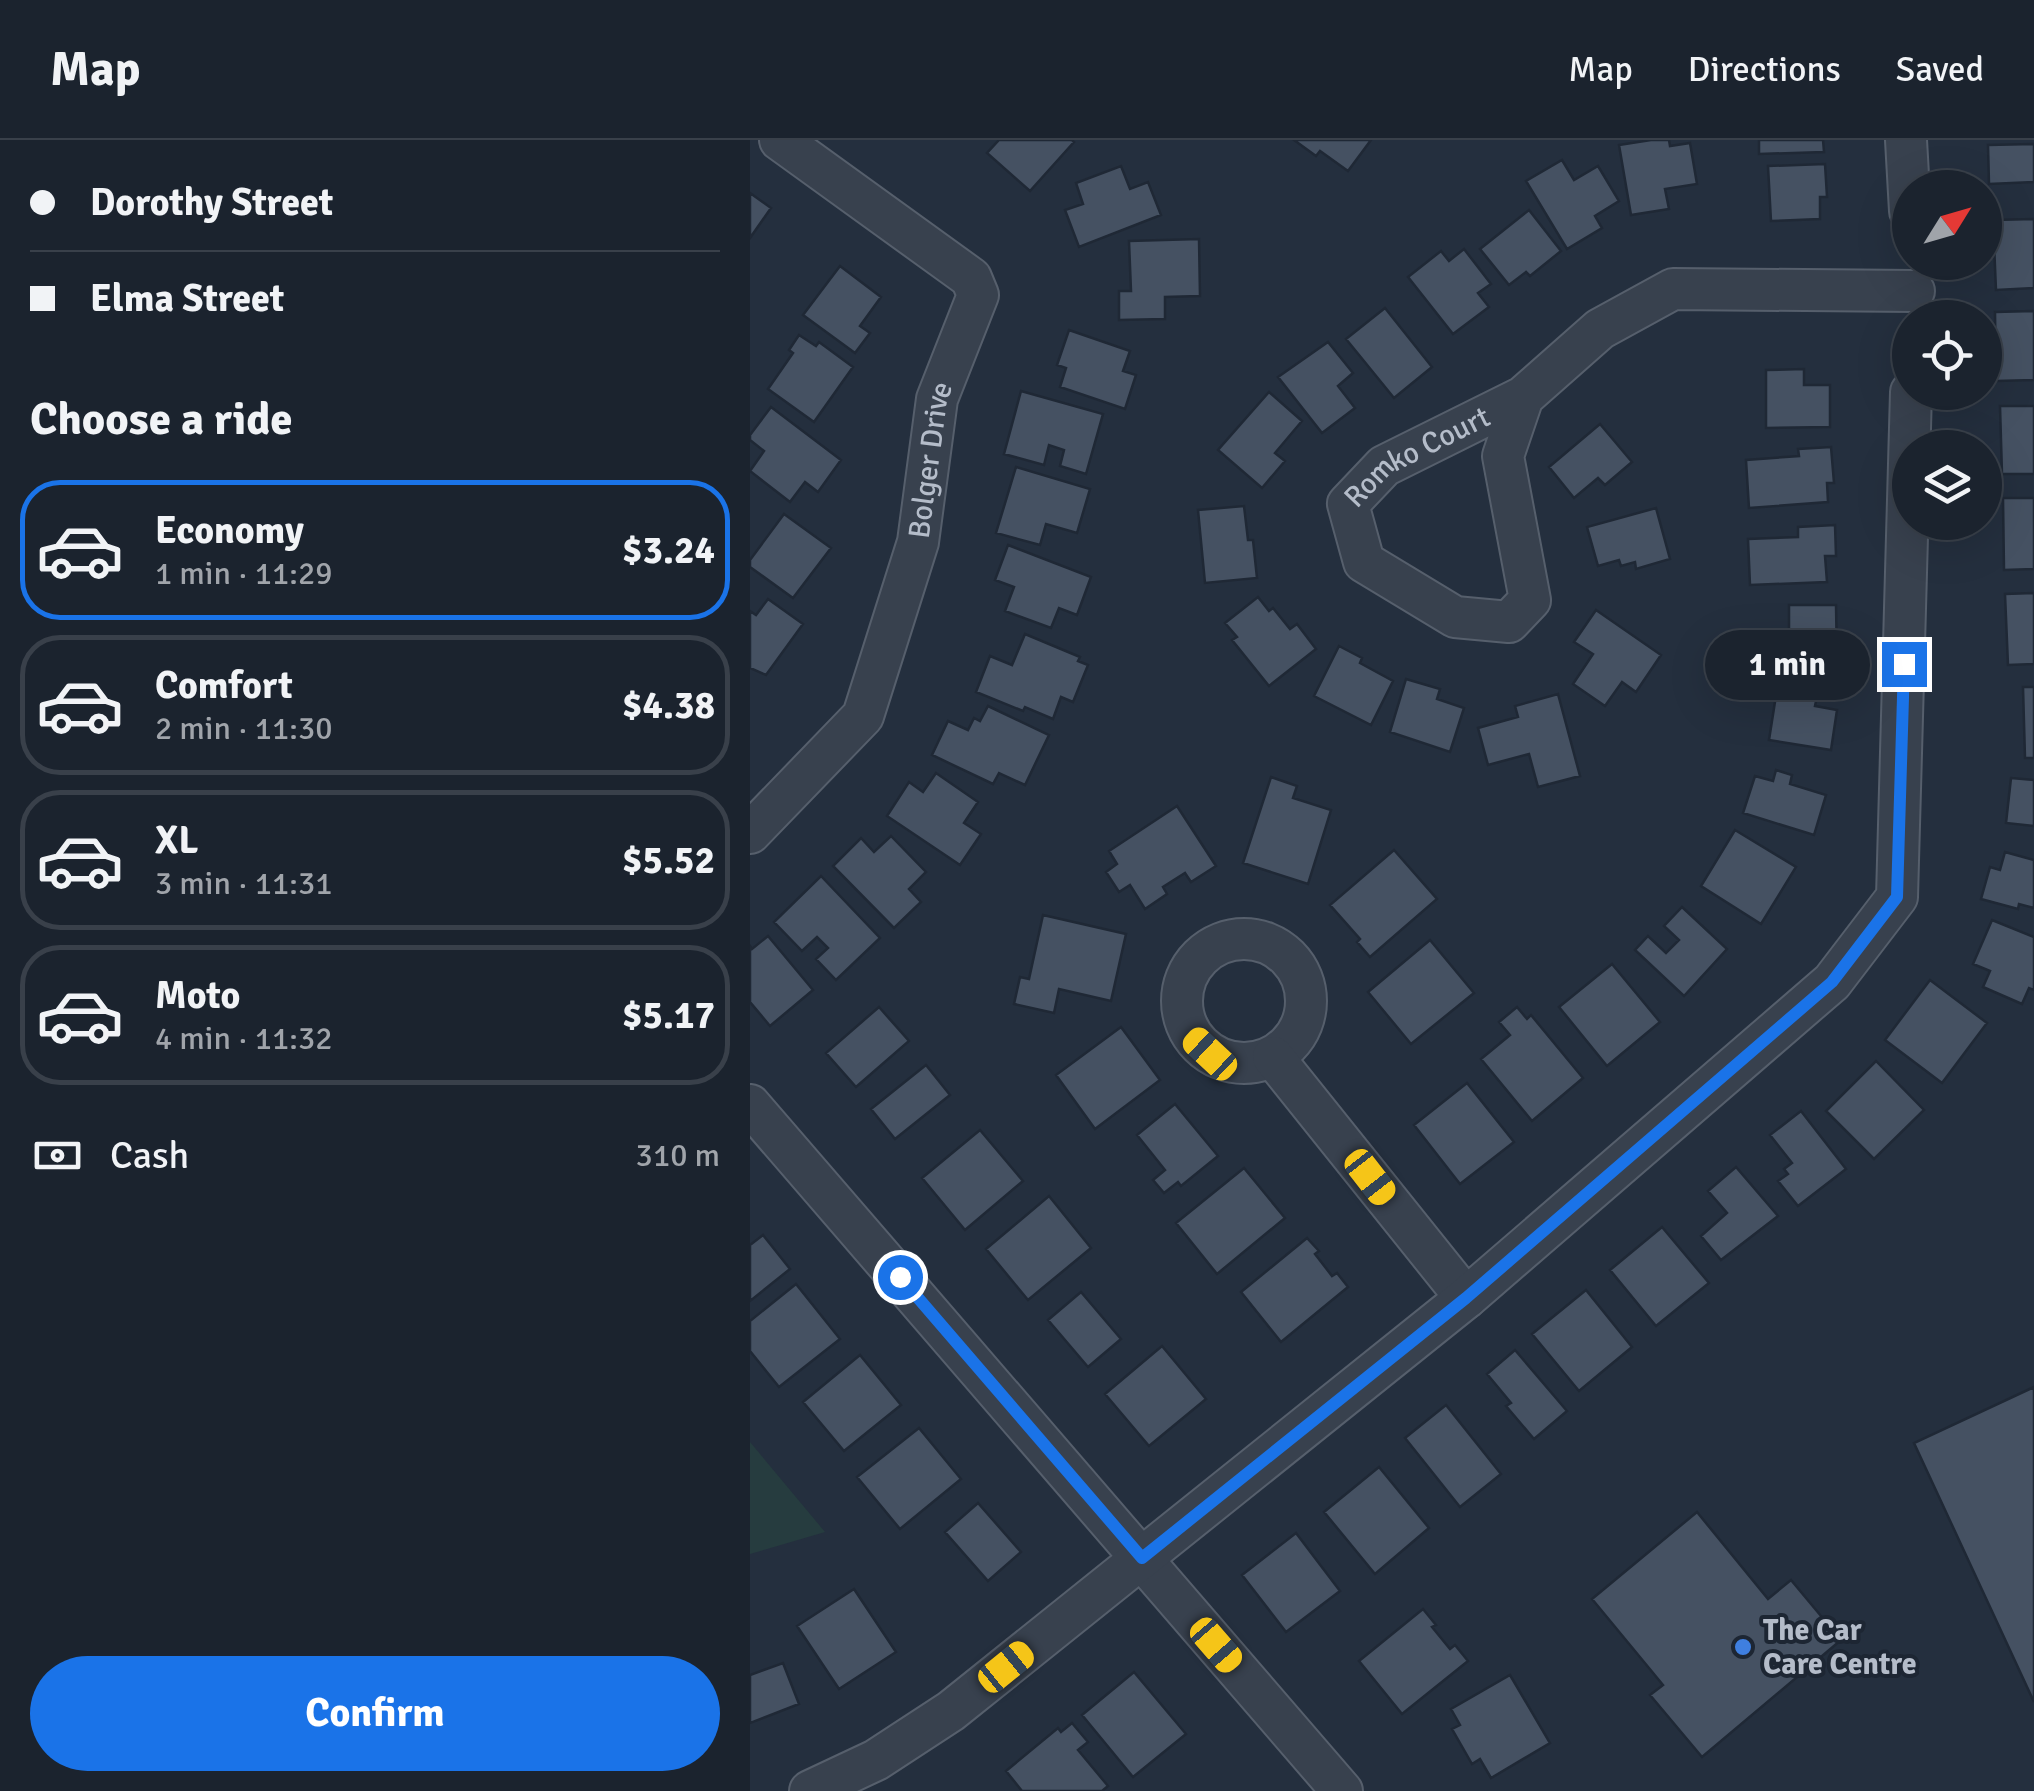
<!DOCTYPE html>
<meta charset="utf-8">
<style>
:root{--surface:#1b232e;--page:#242b36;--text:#f1f3f6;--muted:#a0a4aa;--line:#39404a;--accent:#1a73e8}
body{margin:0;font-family:Signika,sans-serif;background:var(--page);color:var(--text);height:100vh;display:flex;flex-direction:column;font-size:38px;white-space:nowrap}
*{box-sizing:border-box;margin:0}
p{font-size:32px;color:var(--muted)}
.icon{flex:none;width:55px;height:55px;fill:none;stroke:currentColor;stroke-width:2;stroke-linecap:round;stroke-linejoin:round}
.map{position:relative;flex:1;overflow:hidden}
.side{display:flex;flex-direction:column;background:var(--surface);width:750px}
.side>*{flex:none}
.banner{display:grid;align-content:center;height:220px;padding:0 30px;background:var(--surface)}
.needle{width:65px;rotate:53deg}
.controls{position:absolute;left:1142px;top:30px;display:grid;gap:20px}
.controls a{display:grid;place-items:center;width:110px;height:110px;border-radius:50%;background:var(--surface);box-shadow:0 10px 40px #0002,0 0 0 2px var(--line);font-size:50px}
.end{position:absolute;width:45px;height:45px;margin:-22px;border:12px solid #1a73e8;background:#fff;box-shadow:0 0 0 5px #fff}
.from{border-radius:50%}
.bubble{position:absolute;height:70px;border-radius:35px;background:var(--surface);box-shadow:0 10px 40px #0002,0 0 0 2px var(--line);font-size:32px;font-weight:700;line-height:70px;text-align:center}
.car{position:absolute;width:30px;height:60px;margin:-30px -15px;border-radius:12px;box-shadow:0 0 8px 2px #0007;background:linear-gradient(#f5c518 24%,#345 0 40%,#f5c518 0 76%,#345 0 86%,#f5c518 0)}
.banner b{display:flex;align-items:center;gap:35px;height:95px;font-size:38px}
.banner b+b{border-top:2px solid var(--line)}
.banner i{width:25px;height:25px;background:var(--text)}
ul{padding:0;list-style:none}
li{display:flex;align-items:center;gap:30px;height:140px;margin:0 20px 15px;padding:0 10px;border:5px solid var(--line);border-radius:40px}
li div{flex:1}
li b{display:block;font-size:38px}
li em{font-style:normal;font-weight:700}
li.active{border-color:var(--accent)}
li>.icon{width:90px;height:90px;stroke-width:1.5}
h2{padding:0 30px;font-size:45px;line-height:120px}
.pay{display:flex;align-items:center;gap:25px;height:110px;padding:0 30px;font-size:38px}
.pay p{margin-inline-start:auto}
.action{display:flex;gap:20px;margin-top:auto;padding:20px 30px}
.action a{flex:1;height:115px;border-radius:60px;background:var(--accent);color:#fff;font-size:40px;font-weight:700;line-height:115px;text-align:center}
header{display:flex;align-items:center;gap:60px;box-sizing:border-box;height:140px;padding:0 50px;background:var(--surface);border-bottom:2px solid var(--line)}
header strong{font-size:48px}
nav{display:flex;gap:55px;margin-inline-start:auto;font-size:35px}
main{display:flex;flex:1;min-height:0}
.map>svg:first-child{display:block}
.green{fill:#263c3f}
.building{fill:#455162;stroke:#1f2835;stroke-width:2.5}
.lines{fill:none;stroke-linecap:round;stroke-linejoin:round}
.minor-casing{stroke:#565f6c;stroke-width:44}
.minor{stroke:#38414e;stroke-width:40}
.route{stroke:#1a73e8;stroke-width:12}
.shop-dot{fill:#3f7fe0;stroke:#1d2633;stroke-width:4}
.labels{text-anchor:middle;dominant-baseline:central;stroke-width:8;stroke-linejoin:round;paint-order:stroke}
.street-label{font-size:30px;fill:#b4bcc9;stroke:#1d2633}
.poi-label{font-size:30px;font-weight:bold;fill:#b4bcc9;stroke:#1d2633;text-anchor:start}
</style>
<header>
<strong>Map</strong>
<nav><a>Map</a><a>Directions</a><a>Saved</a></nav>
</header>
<main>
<section class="side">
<div class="banner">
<b><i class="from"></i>Dorothy Street</b>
<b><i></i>Elma Street</b>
</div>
<h2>Choose a ride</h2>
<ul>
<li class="active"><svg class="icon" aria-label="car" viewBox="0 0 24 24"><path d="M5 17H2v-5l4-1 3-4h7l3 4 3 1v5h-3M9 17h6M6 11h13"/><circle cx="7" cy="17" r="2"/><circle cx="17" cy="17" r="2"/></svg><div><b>Economy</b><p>1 min · 11:29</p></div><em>$3.24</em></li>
<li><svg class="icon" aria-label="car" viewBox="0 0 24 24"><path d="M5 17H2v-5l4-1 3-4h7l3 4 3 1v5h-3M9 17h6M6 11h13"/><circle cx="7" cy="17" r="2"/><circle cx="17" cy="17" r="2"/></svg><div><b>Comfort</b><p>2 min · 11:30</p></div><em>$4.38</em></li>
<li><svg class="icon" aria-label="car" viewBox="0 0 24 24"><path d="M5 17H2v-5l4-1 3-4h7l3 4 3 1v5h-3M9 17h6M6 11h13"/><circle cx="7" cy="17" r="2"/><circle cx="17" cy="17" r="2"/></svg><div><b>XL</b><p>3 min · 11:31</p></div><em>$5.52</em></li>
<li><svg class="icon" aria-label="car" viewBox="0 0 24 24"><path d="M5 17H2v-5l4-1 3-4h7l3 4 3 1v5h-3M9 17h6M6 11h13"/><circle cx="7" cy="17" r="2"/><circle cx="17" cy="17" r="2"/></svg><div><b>Moto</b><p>4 min · 11:32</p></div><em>$5.17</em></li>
</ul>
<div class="pay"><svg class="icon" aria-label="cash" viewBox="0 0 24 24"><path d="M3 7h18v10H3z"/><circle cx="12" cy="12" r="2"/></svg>Cash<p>310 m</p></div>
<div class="action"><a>Confirm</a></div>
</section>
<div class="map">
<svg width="1284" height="1651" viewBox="0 0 1284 1651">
<rect width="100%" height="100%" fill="#242f3e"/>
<path class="green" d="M0,1302L75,1392L0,1414Z"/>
<path class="building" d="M249,0H322L324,2L280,51L237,13Z
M544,0H621L598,31L570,11L566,16Z
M901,0H919L920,6L940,3L947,44L915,49L919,69L881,75L869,5Z
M1009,0H1073L1074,12L1009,14Z
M1284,4V42L1239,44L1238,5Z
M812,20L824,40L848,26L869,61L845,76L852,88L817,109L776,41Z
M1075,24L1077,57H1070V79L1021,81L1018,26Z
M371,26L380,49L398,42L411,75L329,107L315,70L333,64L326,43Z
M0,53L21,68L0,98Z
M779,70L811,111L780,136L776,132L759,145L730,109Z
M1284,79V148L1246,150L1243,80Z
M449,99L450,156L415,157V179L369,180V151H381L379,101Z
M714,109L741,144L728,153L739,167L703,194L658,137L691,111L699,121Z
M90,126L131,157L110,186L120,193L105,213L53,175Z
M635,168L682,227L644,258L596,199Z
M1284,171V240L1246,241L1245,172Z
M319,190L380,211L373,231L386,235L375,269L310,247L316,228L307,225Z
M49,195L66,206L69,202L103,227L64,282L18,249L43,213L39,210Z
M578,202L603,233L588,246L605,268L572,293L528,237Z
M1054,229V245H1080V287L1016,288V230Z
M271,251L353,274L336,334L310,326L314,310L299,305L294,325L254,314Z
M519,252L552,281L525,313L535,321L512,348L468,310Z
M1250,266H1284V334H1252Z
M21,267L91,320L68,352L55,342L40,362L0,331L14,311L0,300V295Z
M850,284L882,322L855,345L848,338L824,358L799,327Z
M1081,307L1084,343H1077L1078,362L999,368L996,320L1049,316L1048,309Z
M266,327L340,349L327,393L296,384L290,405L246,393Z
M1253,358H1284V429L1254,430Z
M494,366L498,400H503L507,438L455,443L448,370Z
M906,368L920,419L886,429L885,422L871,426L869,420L848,426L837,387Z
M34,374L81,408L43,458L0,427V420Z
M1085,385L1086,416H1075L1077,442L1000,445L998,399L1048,397V387Z
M258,405L341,437L327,475L309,468L301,488L255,471L264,447L245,440Z
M1284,453V524L1258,525L1255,454Z
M508,457L519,471L523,468L540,489L547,484L566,509L519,546L482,500L487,497L475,483Z
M18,459L53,484L16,535L0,528V471L6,475Z
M1039,465H1086L1087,522L1039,523Z
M846,470L911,515L886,552L872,542L855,566L823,544L843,514L824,502Z
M275,494L330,517L328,521L338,525L323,562L311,557L303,579L275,567L273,571L226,552L240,516L262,525Z
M589,506L612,518L610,523L643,541L621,585L564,556Z
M1030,530L1075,537L1073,552H1068L1065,566L1087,570L1081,610L1019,600Z
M656,539L690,549L687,559L714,568L700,612L640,592Z
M1273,547H1284V618H1275Z
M808,554L830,636L788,647L779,614L738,625L728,588L768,577L765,566Z
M238,566L299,595L275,645L249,633L243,644L182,615L198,581L218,590L224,578L230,581Z
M1026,630L1042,635L1040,644L1076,655L1064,695L993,673L1005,636L1023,641Z
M186,633L228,662L214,683L231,694L210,725L137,676L159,642L173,652Z
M521,637L547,646L543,658L581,670L558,744L493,723Z
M1261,638L1284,640V686L1256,683Z
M427,666L466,726L441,742L435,733L413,747L417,754L395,769L380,745L369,752L356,732L367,724L359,711Z
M985,690L1046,727L1011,784L951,746Z
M141,696L176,732L159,749L171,762L144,788L83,726L111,698L124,712Z
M644,710L687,759L620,817L607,802L610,799L580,765Z
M1255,712L1284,720V768L1269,764L1268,769L1231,759L1240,727L1250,730Z
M71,736L130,798L86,840L66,819L78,808L67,797L52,811L24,782Z
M932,767L977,809L934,856L885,810L898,796L916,813L929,800L914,786Z
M293,775L376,794L361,861L309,849L304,873L264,864L270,837L279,839Z
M1242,780L1284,797V850L1279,848L1272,864L1233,847L1240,831L1223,824Z
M18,796L63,850L20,886L0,862V806L2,809Z
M680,800L724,853L661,904L618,852Z
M862,824L910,882L857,926L809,867Z
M1180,840L1237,883L1192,943L1135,900Z
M129,867L159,901L106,947L76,913Z
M767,867L777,879L781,875L833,938L782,981L731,919L760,895L749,882Z
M371,887L410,940L345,989L306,935Z
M1126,921L1174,970L1124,1019L1076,971Z
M176,925L200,955L145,999L121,969Z
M717,943L764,1002L710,1044L664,985Z
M425,964L468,1016L431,1046L428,1042L414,1053L403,1040L415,1030L387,995Z
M1051,971L1096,1029L1048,1066L1028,1041L1038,1034L1034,1029L1042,1023L1020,995Z
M230,990L273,1041L215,1090L172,1038Z
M986,1027L1028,1076L971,1120L951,1096L977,1073L958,1051Z
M494,1028L535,1078L467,1134L426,1083Z
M299,1056L341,1108L278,1160L236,1109Z
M912,1087L959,1143L906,1186L860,1130Z
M13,1095L40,1129L0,1161V1105Z
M557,1098L569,1111L565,1114L582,1136L587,1133L598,1147L531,1202L491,1152Z
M46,1144L90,1199L29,1247L0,1211V1181Z
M836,1150L882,1207L829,1251L782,1194Z
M331,1152L371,1199L338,1227L298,1180Z
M412,1206L456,1259L399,1306L355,1254Z
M765,1210L817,1271L784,1299L756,1266L761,1263L737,1234Z
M110,1215L151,1265L94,1311L53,1262Z
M1284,1247V1562L1164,1303Z
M696,1265L751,1334L710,1367L655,1298Z
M169,1288L211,1339L150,1389L107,1337Z
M629,1327L679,1388L625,1434L574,1372Z
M228,1363L271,1412L238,1441L195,1392Z
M947,1372L1018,1459L1041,1440L1091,1500L952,1617L900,1555L913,1545L842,1459Z
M546,1393L590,1451L536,1492L492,1435Z
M104,1449L146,1512L89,1549L47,1486Z
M673,1469L686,1485L682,1487L700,1509L705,1505L718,1521L652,1574L609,1521Z
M33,1523L49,1564L0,1583V1535Z
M384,1532L436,1594L383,1637L332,1575Z
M760,1535L800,1603L741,1638L730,1619L722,1624L702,1589L710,1585L701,1569Z
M322,1583L338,1602L328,1610L358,1646L352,1651H272L256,1631L308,1588L311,1592Z"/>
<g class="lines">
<g class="minor-casing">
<g id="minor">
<path d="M1156,0L1160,71"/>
<path id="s1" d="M773,257L753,316L780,460L759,482L705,477L614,422L598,364L634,326L773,257L850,189L923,149L1164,151"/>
<path id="s2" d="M0,693L113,576L168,402L187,259L228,155L221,138L30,0"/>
<circle cx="494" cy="861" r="62"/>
<path d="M523,917L716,1158"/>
<path d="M0,965L592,1651"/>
<path d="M60,1651L126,1620L201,1571L716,1158L1082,842L1147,757L1161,252"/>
</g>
</g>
<use href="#minor" class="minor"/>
</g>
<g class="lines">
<path class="route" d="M150,1137L392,1418L716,1158L1082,842L1147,757L1154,524"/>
</g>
<circle class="shop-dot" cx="993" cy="1507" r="10"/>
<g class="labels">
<g class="street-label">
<text stroke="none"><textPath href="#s2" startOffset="428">Bolger Drive</textPath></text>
<text stroke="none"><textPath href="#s1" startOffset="545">Romko Court</textPath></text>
</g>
<g class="poi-label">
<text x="1013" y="1490">The Car<tspan x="1013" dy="34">Care Centre</tspan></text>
</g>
</g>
</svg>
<div class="controls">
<a><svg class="needle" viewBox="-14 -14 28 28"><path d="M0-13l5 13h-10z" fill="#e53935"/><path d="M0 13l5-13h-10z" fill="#a0a4aa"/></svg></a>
<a><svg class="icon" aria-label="locate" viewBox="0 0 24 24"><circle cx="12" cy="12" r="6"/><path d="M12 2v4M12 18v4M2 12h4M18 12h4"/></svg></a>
<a><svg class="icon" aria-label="layers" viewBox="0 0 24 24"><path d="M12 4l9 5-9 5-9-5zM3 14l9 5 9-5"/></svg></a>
</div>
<i class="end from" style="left:150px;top:1137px"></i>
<i class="end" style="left:1154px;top:524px"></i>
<div class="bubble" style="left:955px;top:490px;width:165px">1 min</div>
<i class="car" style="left:460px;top:914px;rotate:313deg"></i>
<i class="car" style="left:620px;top:1037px;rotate:142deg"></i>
<i class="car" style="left:466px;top:1505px;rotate:139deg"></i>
<i class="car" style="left:256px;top:1527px;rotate:51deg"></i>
</div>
</main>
